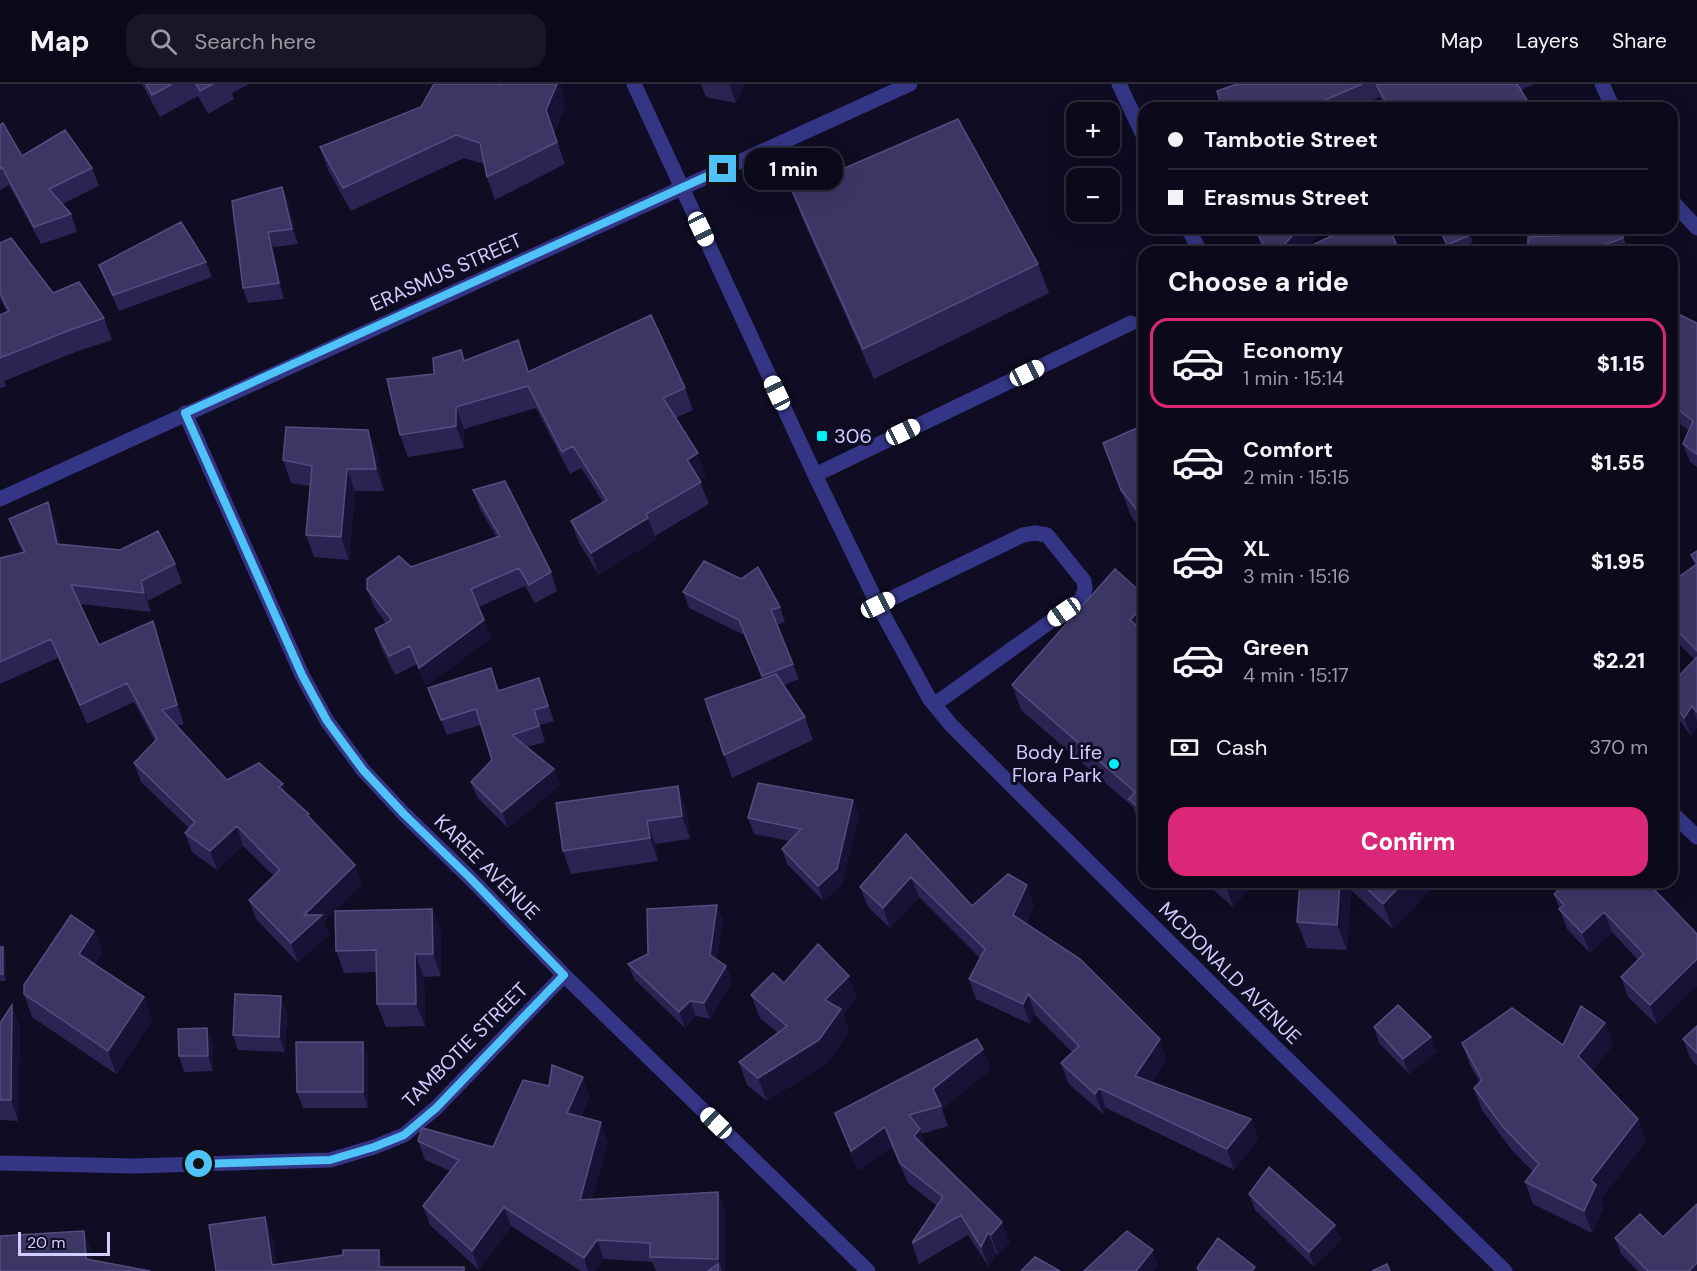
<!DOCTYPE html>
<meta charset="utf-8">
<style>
:root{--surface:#0b091a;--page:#191727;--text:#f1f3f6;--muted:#9a9aa2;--line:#2b2a39;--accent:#db2777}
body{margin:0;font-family:"DM Sans",sans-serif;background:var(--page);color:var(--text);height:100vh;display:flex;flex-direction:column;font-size:22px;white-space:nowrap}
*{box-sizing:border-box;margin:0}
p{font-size:20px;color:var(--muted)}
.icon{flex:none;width:33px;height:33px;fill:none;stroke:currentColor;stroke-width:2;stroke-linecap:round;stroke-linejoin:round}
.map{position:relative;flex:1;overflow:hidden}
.panel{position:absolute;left:1138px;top:162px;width:540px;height:642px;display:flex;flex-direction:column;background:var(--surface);border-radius:18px;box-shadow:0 6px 24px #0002,0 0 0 2px var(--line)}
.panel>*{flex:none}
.top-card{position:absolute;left:1138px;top:18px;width:540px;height:132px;border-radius:18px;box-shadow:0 6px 24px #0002,0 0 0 2px var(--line);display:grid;align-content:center;height:132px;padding:0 30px;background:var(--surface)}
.fabs{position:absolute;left:1066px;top:18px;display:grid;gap:12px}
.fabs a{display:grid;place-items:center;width:54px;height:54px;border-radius:12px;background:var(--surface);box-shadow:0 6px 24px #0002,0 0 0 2px var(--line);font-size:30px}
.scale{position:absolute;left:18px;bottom:15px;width:92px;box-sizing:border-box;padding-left:6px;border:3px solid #d1ceff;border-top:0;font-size:16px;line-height:21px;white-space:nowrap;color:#d1ceff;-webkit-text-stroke:4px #0f0c23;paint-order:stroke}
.end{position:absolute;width:27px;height:27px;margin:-14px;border:8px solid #4fc3f7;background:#111;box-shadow:0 0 0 3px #111}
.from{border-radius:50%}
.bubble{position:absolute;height:42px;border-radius:18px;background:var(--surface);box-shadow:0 6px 24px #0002,0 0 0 2px var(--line);font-size:20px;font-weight:800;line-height:42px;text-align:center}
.car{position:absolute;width:18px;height:36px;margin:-18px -9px;border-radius:8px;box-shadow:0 0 4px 2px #0007;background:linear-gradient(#fff 24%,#345 0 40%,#fff 0 76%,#345 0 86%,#fff 0)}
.top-card b{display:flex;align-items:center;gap:21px;height:57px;font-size:22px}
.top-card b+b{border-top:2px solid var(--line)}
.top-card i{width:15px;height:15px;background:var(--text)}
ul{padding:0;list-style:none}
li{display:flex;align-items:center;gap:18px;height:90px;margin:0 12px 9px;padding:0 18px;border:3px solid transparent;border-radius:18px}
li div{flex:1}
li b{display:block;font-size:22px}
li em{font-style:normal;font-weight:800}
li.on{border-color:var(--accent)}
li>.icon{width:54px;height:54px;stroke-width:1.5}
h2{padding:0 30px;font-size:27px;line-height:72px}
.pay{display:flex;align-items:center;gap:15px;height:66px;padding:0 30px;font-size:22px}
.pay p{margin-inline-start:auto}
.action{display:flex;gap:12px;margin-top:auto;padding:12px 30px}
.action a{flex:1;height:69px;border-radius:18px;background:var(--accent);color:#fff;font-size:24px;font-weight:800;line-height:69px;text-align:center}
header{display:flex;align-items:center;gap:36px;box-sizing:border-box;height:84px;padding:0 30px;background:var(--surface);border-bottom:2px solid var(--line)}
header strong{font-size:28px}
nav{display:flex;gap:33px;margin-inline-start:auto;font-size:21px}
.search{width:420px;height:54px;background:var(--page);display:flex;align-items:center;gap:15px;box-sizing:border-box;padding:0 21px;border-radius:18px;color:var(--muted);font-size:22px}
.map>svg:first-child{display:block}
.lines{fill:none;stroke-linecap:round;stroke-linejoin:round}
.service{stroke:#343685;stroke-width:15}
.minor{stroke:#343685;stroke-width:15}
.wall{fill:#2a2452}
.shaded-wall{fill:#171337}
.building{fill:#3c3665;stroke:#534e7d;stroke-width:1.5}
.route{stroke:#4fc3f7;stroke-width:8}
.poi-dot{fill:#00f0f9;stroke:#0f0c23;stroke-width:2}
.labels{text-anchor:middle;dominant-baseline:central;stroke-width:6;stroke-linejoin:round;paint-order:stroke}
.street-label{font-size:20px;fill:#d1ceff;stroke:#0f0c23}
.poi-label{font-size:20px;fill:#d1ceff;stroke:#0f0c23;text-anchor:start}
</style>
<header>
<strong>Map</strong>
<div class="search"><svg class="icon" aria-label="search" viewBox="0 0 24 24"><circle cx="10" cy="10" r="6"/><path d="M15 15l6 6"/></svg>Search here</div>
<nav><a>Map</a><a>Layers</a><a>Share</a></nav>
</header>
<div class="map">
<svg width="1697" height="1187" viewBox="0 0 1697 1187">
<rect width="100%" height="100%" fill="#0f0c23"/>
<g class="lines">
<path class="service" d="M815,391L1131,239
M878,521L1023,451L1035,449L1047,451L1084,497L1085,505L1082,515L935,620"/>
<path class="minor" d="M634,0L815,391L878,521L929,614L951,641L996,686L1275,963L1505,1187
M1119,0L1144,53
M1602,0L1613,24
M1672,117L1697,144
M1188,144L1200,168
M185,329L302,591L327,637L363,686L404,730L470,794L564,891L868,1187
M0,415L910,0
M1672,729L1697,753
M0,1079L134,1082L330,1076L374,1063L404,1051L436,1024L564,891"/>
</g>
<path class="wall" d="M142,0H249L232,9L234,15L208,30L198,12L160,33Z
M701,0H745L736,19L706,13Z
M1237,0H1534L1521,6L1532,24H1386L1380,13L1356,24H1222Z
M565,24L554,49L565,80L495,116L487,93L484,80L464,74L351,127L328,86L320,63Z
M0,41L22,72L92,84L99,102L62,120L71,130L77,148L41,160L9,101L0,106Z
M282,103L288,118L298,160L273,163L284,215L248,219L243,204Z
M792,107L1038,180L1049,209L874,295L803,136Z
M1254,144H1324L1306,164L1400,168H1264Z
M1439,144H1467L1473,158L1453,168H1450Z
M1622,149L1628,168H1528Z
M0,159L53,209L104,234L112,256L78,267L4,297L6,302L0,304V231L7,228L0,215Z
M206,178L212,193L119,227L105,196L99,181Z
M1672,227L1697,239V383L1690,378L1683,360L1689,347L1672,334Z
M461,266L465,277L526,278L529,288L685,304L693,326L676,334L706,391L699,395L709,420L655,452L656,455L599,491L579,459L571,437L603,418L581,384L570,390L536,324L464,345V364L408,373L400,351L434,290Z
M1144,341V449L1131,432L1103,359Z
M377,369L384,407H355L349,476L314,473L306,451L310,402L291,399L283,376Z
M473,406L551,488L557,507L535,519L525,502L479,523L491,554L426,602L417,580L395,591L381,563L375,545L386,539L374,523L367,505L411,483L497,454L480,425Z
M48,418L55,437L60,460L175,480L182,499L148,517L151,528L80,520L99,561L153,537L159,556L184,640L177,642L227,696L287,710L311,735L362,800L324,837L329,850L298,879L256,835L249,816L274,792L243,762L217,786L192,768L185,749L189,744L141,698L134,679L155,657L134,618L87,640L58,574L0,600V474L23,469L16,454L9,435Z
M1697,467V643L1691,652L1672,626V599L1695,576L1672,553V498L1695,481L1691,471Z
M683,508L780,523L785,538L777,541L799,595L784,601L805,633L813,656L732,694L724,671L763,595L744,551L689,524Z
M1144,511V745L1139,740L1133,723L1021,626L1012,601Z
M539,594L554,637L540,641L545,658L527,663L554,685L560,701L508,744L477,713L471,698L492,676L481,641L447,651L428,604L499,607Z
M556,719L686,724L690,755L655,760L658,777L571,790L563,767Z
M859,731L842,801L823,817L787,780L782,765L789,757L754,750L748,734Z
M906,750L972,822L1034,821L1026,840L1167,976L1152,998L1251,1035L1258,1055L1234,1086L1106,1024L1103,1030L1068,999L1061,979L1072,968L1035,931L1030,940L976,915L969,895L980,874L919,813L890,844L868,823L860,803Z
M1205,798H1255L1233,823Z
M1300,798H1435L1436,800L1393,845L1351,806L1347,866L1307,864L1297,838Z
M1647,798L1657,941L1628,913L1621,893L1638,876L1612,848L1590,869L1567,845L1554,810Z
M717,821L723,836L717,876L726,882L732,898L710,935L696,932L685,944L634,895L628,880L648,870Z
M432,825L441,848V892L424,893L425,942L386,943L377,920V888L344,889L336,867Z
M94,847L103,869L95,880L144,913L152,936L116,990L32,933L24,910Z
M0,863H3L6,871V897H0Z
M784,899L857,914L843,930L849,948L827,979L767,1017L747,1001L739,978L778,949L760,934L751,911Z
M287,928L285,968L238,966L233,951Z
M0,939L20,942L18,1037L0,1036Z
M1605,939L1613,961L1592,987L1638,1035L1646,1057L1601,1115L1604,1123L1592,1149L1533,1120L1525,1098L1533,1088L1511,1065L1482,1026L1474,1004L1480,999L1470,981L1462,959L1563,961Z
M1697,942V982L1690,974L1683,955Z
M1374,943L1431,953L1436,968L1409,990L1379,959Z
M363,958L368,973V1024H303L297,1008Z
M213,960V987L184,988L179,972Z
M991,985L942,1025L948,1042L921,1050L927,1065L1010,1158L998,1171L996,1169L989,1183L968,1151L919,1180L912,1159L937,1122L908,1099L892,1063L858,1087L835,1029Z
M590,1012L581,1033L608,1058L592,1115L718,1108L725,1128V1187H656L652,1178L604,1175L595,1187H581L511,1142L479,1186L430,1141L423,1122L450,1087L425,1076L418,1057L493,1063Z
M1249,1110L1341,1156L1314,1183L1255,1126Z
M1663,1153L1697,1187H1638L1621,1170L1615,1154Z"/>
<path class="shaded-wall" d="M557,0H561L565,24L554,49L546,26Z
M729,0H745L736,19Z
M282,103L288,118L298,160L292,145Z
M1299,144H1324L1302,168H1278Z
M268,148L273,163L284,215L279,199Z
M518,256L526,278L536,310L528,288Z
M456,323L464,345V364L456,342Z
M368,346L377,369L384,407L376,385Z
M698,369L706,391L695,398L687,376Z
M347,385L355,407L349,476L341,453Z
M48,418L55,437L64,479L57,460Z
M648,434L656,455L599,491L591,469Z
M141,497L148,517L151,528L144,509Z
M1141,524L1144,535V556L1130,536Z
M484,536L491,554L426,602L419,584Z
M153,537L159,556L184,640L177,621Z
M1692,622L1697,637V643L1691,652L1684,634Z
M554,685L560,701L508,744L502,728Z
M283,700L290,719L279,703Z
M678,702L686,724L690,755L682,732Z
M853,716L859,731L842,801L823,817L818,802Z
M647,737L655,760L658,777L650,754Z
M237,742L243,762L217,786L210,767Z
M355,781L362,800L324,837L329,850L298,879L291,859L304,831Z
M911,793L919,813L890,844L883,824Z
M1224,798H1255L1233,823Z
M1340,798H1348L1351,806L1347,866L1337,841Z
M1404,798H1435L1436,800L1393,845L1383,820Z
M1027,801L1034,821L1020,852L1013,831Z
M717,821L723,836L716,886L710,871Z
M432,825L441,848V892L433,870Z
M1604,828L1612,848L1590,869L1582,849Z
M94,847L103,869L87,892L79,870Z
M3,863L6,871V897L3,890Z
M415,870L424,893L425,942L416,920Z
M1697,875V902L1657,941L1650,921Z
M726,882L732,898L710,935L704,919Z
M849,892L857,914L843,930L849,948L827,979L767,1017L758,994L825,916Z
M1028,910L1035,931L1030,940L1023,920Z
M281,912L287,928L285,968L279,953Z
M144,913L152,936L116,990L108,967Z
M690,917L696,932L685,944L679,928Z
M12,921L20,942L18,1037L11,1016Z
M1605,939L1613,961L1586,994L1578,972Z
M207,944L213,960V987L208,972Z
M1431,953L1436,968L1409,990L1403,975Z
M1160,955L1167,976L1142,1012L1135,992Z
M363,958L368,973V1024L363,1008Z
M983,965L991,985L942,1025L933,1005Z
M583,993L590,1012L574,1048L567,1029Z
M1099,1004L1106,1024L1103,1030L1095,1010Z
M1251,1035L1258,1055L1234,1086L1227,1065Z
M1638,1035L1646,1057L1601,1115L1604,1123L1592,1149L1584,1127L1591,1096Z
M601,1038L608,1058L587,1135L580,1116Z
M885,1043L892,1063L858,1087L851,1067Z
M920,1045L927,1065L914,1052Z
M718,1108L725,1128V1187H722L718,1175Z
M504,1123L511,1142L479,1186L472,1167Z
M265,1133L273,1154L278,1187L272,1181Z
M1002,1138L1010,1158L998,1171L991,1151Z
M1335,1141L1341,1156L1314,1183L1309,1168Z
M84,1147L92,1168L93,1187L86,1175Z
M988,1149L996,1169L989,1183L981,1163Z
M597,1156L604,1175L595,1187H588L584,1174Z
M379,1166L387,1187L379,1183Z
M1153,1166L1158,1182L1154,1187H1136Z
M1697,1179V1187H1689Z"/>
<path class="building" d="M146,0H172L152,11Z
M196,0H213L200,7Z
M434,0H497L501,1V0H557L546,26L557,58L487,93L480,59L456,51L343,104L320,63L421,23Z
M1237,0H1362L1307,24H1222L1217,7Z
M1376,0H1517L1532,24H1389Z
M958,35L1038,180L863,265L792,107Z
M3,39L22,72L65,46L92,84L49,105L71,130L34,143L2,83L0,85V41Z
M282,103L292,145L268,148L279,199L243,204L232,117Z
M181,138L206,178L113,211L99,181Z
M1255,144H1299L1278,168H1267Z
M1349,144H1389L1400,168H1297Z
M1439,144H1467L1470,151L1447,161Z
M1622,149L1623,154L1591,166V168H1528V153Z
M11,154L53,209L79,198L104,234L70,246L0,274V231L9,227L0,209V159Z
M1672,227L1697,239V370L1683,360L1693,337L1672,321Z
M651,231L685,304L663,314L698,369L687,376L701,398L646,430L648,434L591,469L571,437L607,416L573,362L562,368L528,302L456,323V342L400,351L387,295L434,290L433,274L461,266L464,277L518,256L528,288Z
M1144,341V435L1121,406L1103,359Z
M286,343L368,346L376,385H347L341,453L306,451L312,382L283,376Z
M505,397L551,488L529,501L519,484L471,505L484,536L419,584L410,562L389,572L375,545L392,536L367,505V495L399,472L411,483L500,452L473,406Z
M48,418L57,460L120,466L158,447L175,480L141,497L144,509L71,501L99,561L153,537L177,621L162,626L227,696L259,679L283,700L279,703L309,730L307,731L355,781L304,831H322L291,859L249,816L280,786L237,742L210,767L185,749L195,738L134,679L157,655L127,599L80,621L51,555L0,578V474L25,468L9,435Z
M1697,467V479L1691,471Z
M704,477L741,495L758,483L780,523L771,526L793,580L762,592L739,536L683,508Z
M1697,480V567L1672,541V498Z
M1115,485L1144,511V526L1143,527L1141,524L1130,536L1144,548V728L1129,715L1135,708L1012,601Z
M1697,573V628L1692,622L1684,634L1672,617V599Z
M491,584L498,607L539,594L548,622L534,626L539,642L512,651L554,685L502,728L471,698L492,676L476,625L441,636L428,604Z
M776,590L805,633L724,671L705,615Z
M758,699L853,716L837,785L818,802L782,765L801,745L748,734Z
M678,702L682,732L647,737L650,754L563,767L556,719Z
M906,750L972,822L1008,790L1027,801L1013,831L1080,875L1160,955L1135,992L1251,1035L1227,1065L1099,1004L1095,1010L1061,979L1079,962L1028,910L1023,920L969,895L985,865L911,793L883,824L860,803Z
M1300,798H1340L1337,841L1297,838Z
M1360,798H1404L1383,820Z
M1567,798H1647L1697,850V875L1650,921L1621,893L1644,870L1604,828L1582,849L1559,825L1564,821L1554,810Z
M717,821L710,871L726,882L704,919L690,917L679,928L628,880L648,870L647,825Z
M432,825L433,870H415L416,920H377L376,866L336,867L335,827Z
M71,831L94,847L79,870L144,913L108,967L24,910V901Z
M818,860L849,892L825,916L841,925L819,956L758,994L739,978L787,942L751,911L773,889L784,899Z
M0,863H3V890H0Z
M235,910L281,912L279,953L233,951Z
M12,921L11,1016H0V939Z
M1398,921L1431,953L1403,975L1374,943Z
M1581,922L1605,939L1578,972L1638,1035L1591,1096L1596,1101L1584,1127L1525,1098L1539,1080L1503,1043L1474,1004L1482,996L1462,959L1512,924L1563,961Z
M1697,942V969L1683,955Z
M207,944L208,972H179L178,945Z
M977,955L983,965L933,1005L941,1022L909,1031L920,1045L914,1052L1002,1138L991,1151L988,1149L981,1163L961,1131L912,1159L943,1113L900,1079L885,1043L851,1067L835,1029Z
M296,958H363V1008H297Z
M552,981L583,993L567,1029L601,1038L580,1116L718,1108V1175L650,1173V1159L597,1156L584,1174L504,1123L472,1167L423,1122L459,1076L418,1057L422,1044L493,1063L523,996L549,1002Z
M1269,1083L1335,1141L1309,1168L1249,1110Z
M1697,1120V1179L1689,1187H1648L1615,1154L1640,1130L1663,1153Z
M265,1133L272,1181L343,1171V1166H379V1183H464V1187H216L209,1141Z
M84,1147L86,1175L150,1187H0V1152Z
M1127,1147L1153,1166L1136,1187H1084Z
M1218,1154L1255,1183L1252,1187H1200L1197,1184Z
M1035,1173L1060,1187H1021Z
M718,1180V1187H708Z
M1387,1180L1390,1187H1372Z"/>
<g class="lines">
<path class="route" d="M199,1080L330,1076L374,1063L404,1051L436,1024L564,891L470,794L404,730L363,686L327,637L302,591L185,329L723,85"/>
</g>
<g class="poi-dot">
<rect x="816" y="346" width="12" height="12" rx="3"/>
<circle cx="1114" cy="680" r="6"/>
</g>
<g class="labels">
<g class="street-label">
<text transform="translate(446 188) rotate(-24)">ERASMUS STREET</text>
<text transform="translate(487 783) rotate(45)">KAREE AVENUE</text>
<text transform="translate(1230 889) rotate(45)">MCDONALD AVENUE</text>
<text transform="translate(465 961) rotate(-45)">TAMBOTIE STREET</text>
</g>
<g class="poi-label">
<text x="834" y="352">306</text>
<text x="1102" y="668" text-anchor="end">Body Life<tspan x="1102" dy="23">Flora Park</tspan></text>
</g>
</g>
</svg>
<div class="fabs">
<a>+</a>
<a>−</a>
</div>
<div class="scale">20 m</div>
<i class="end from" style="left:199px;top:1080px"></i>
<i class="end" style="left:723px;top:85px"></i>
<div class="bubble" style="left:744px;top:64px;width:99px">1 min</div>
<i class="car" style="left:701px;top:145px;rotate:155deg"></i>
<i class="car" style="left:1027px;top:289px;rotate:64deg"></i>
<i class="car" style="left:777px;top:309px;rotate:335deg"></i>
<i class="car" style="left:903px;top:348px;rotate:64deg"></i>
<i class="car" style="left:878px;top:521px;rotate:64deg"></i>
<i class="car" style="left:1064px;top:528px;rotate:235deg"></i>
<i class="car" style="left:716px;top:1039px;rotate:314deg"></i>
<div class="top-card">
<b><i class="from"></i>Tambotie Street</b>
<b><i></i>Erasmus Street</b>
</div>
<section class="panel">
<h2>Choose a ride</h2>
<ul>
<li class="on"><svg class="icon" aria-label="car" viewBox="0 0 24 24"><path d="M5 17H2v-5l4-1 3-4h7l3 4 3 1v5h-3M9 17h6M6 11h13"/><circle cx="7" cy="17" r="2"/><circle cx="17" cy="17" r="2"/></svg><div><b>Economy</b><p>1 min · 15:14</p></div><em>$1.15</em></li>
<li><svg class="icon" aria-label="car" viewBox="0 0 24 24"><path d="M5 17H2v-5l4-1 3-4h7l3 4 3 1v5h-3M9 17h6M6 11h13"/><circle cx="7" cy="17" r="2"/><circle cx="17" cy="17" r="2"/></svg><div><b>Comfort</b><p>2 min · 15:15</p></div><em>$1.55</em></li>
<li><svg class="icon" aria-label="car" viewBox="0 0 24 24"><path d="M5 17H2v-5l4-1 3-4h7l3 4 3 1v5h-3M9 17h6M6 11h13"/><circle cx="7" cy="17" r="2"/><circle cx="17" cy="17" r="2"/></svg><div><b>XL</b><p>3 min · 15:16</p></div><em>$1.95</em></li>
<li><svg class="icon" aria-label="car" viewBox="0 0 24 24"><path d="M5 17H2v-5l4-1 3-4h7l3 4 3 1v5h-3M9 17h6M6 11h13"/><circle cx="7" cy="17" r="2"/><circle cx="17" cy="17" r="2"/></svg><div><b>Green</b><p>4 min · 15:17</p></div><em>$2.21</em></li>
</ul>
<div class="pay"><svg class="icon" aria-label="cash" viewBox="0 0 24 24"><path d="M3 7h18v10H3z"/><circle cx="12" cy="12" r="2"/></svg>Cash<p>370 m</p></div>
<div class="action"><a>Confirm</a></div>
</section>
</div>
